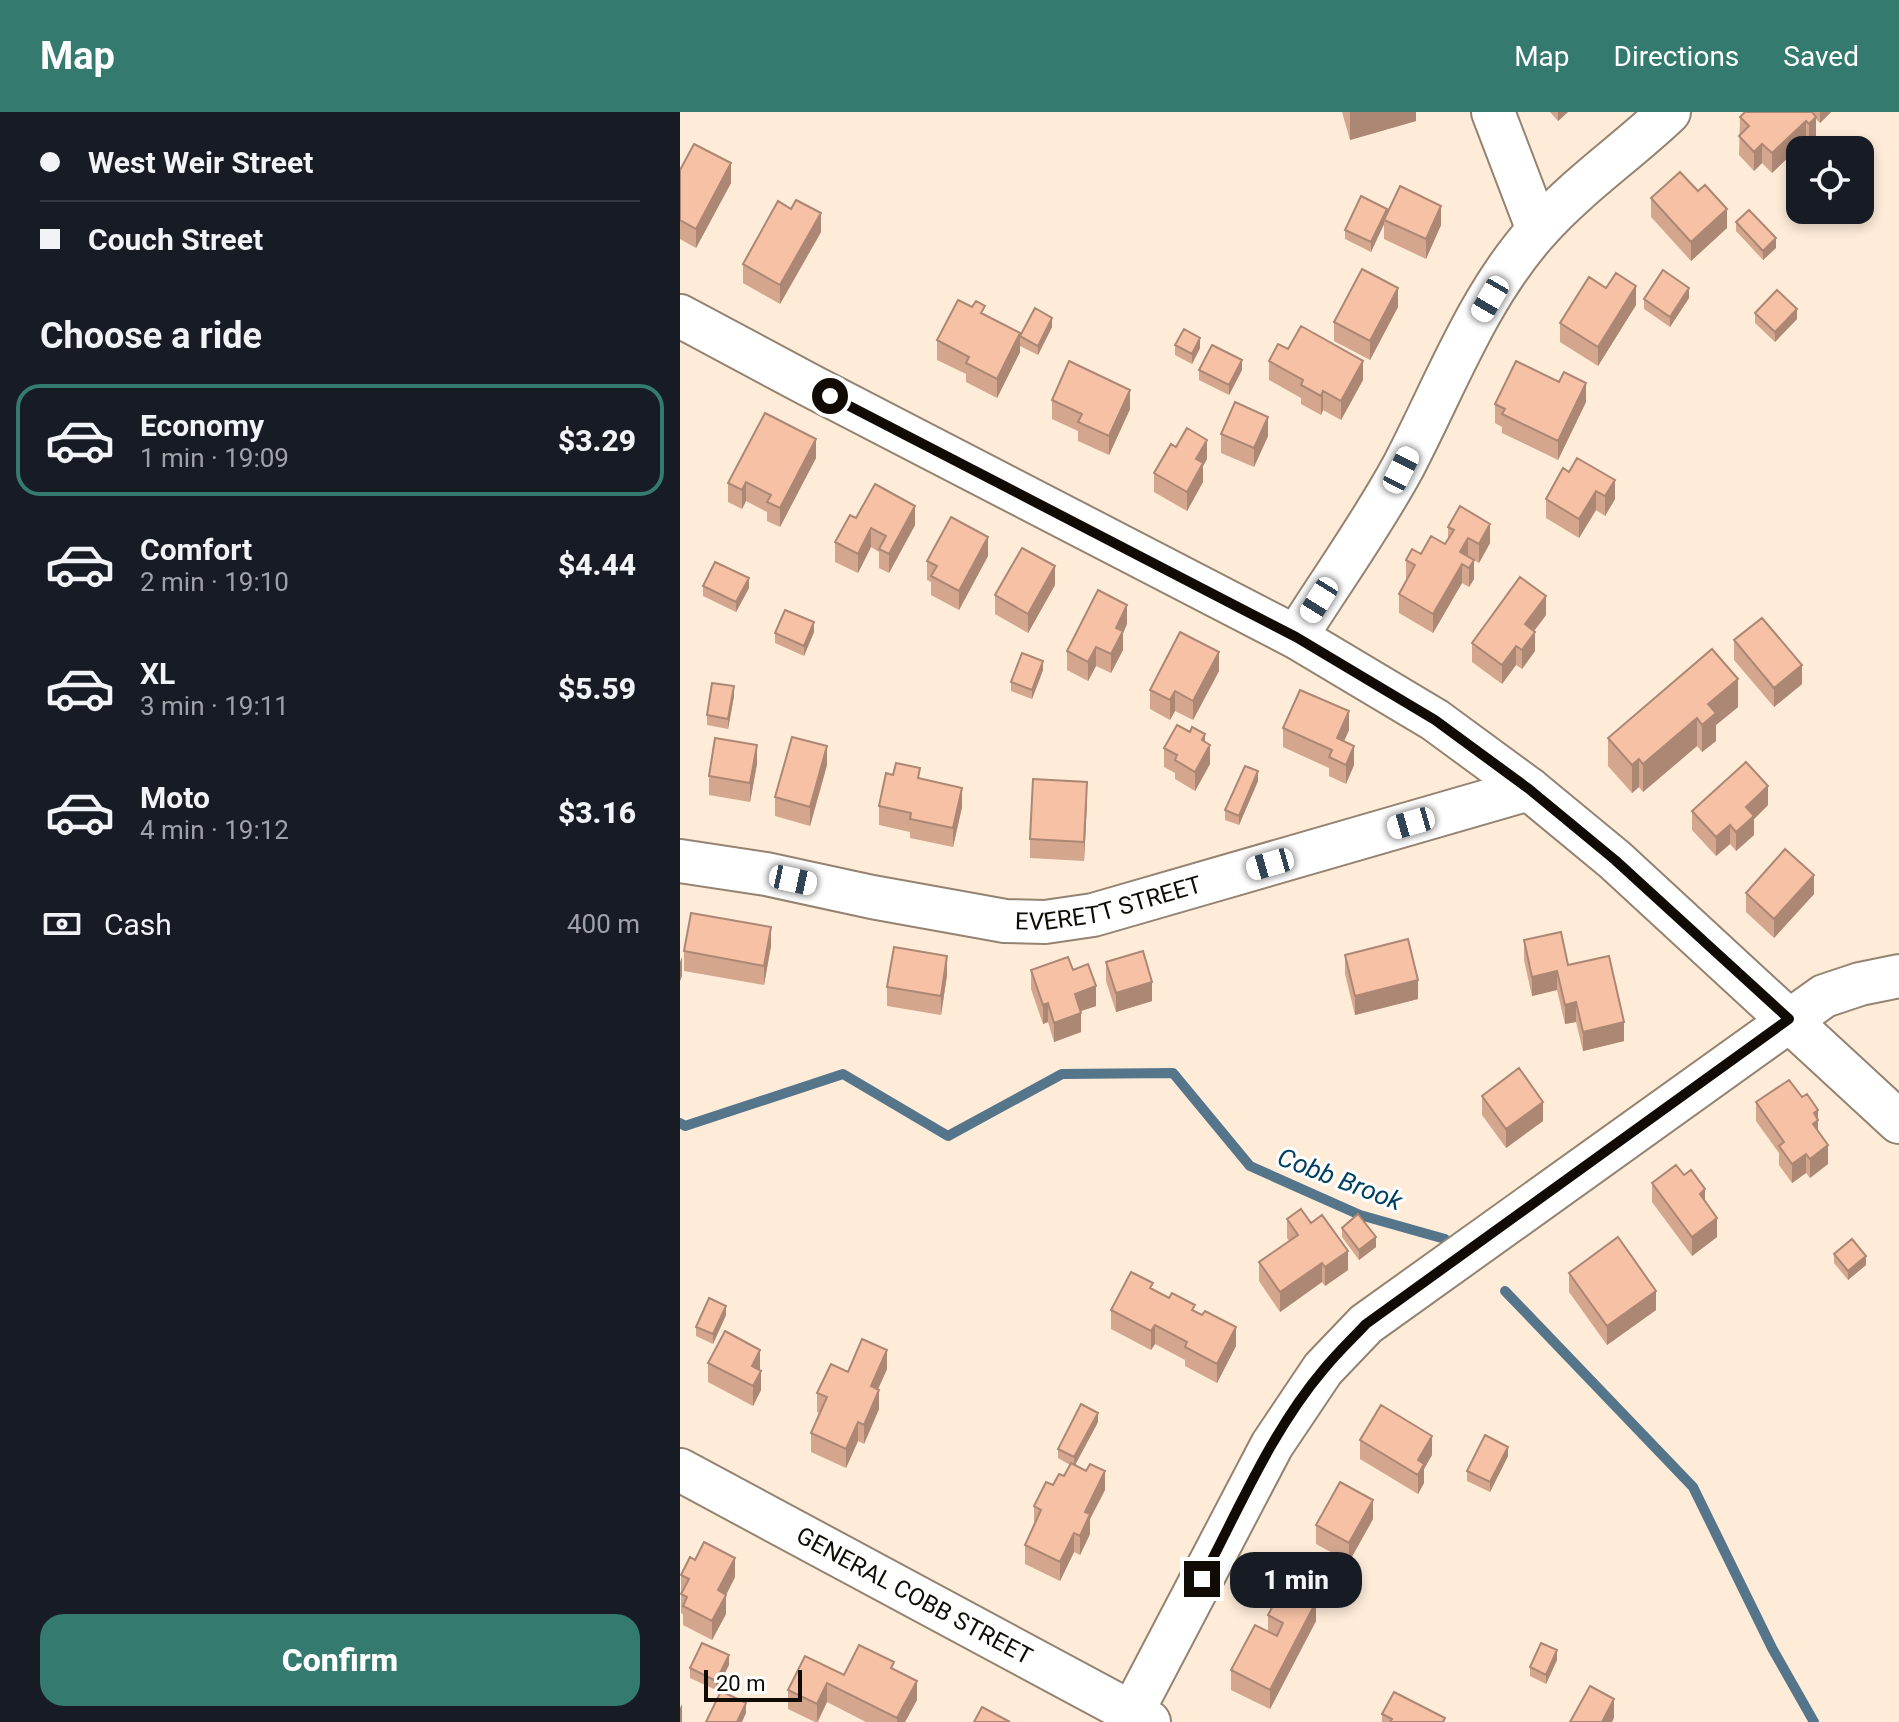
<!DOCTYPE html>
<meta charset="utf-8">
<style>
:root{--surface:#171b24;--page:#20242c;--text:#f1f3f6;--muted:#9ea1a6;--line:#363941;--accent:#347a6f}
body{margin:0;font-family:Roboto,sans-serif;background:var(--page);color:var(--text);height:100vh;display:flex;flex-direction:column;font-size:30px;white-space:nowrap}
*{box-sizing:border-box;margin:0}
p{font-size:26px;color:var(--muted)}
.icon{flex:none;width:44px;height:44px;fill:none;stroke:currentColor;stroke-width:2;stroke-linecap:round;stroke-linejoin:round}
.map{position:relative;flex:1;overflow:hidden}
.sheet{display:flex;flex-direction:column;background:var(--surface);width:680px}
.sheet>*{flex:none}
.top-card{display:grid;align-content:center;height:176px;padding:0 40px;background:var(--surface)}
.tools{position:absolute;left:1106px;top:24px;display:grid;gap:16px}
.tools a{display:grid;place-items:center;width:88px;height:88px;border-radius:16px;background:var(--surface);box-shadow:0 4px 12px #0003;font-size:40px}
.scale{position:absolute;left:24px;bottom:20px;width:98px;box-sizing:border-box;padding-left:8px;border:4px solid #110b05;border-top:0;font-size:22px;line-height:28px;white-space:nowrap;color:#110b05;-webkit-text-stroke:6px #fff;paint-order:stroke}
.end{position:absolute;width:36px;height:36px;margin:-18px;border:10px solid #110b05;background:#fff;box-shadow:0 0 0 4px #fff}
.from{border-radius:50%}
.bubble{position:absolute;height:56px;border-radius:24px;background:var(--surface);box-shadow:0 4px 12px #0003;font-size:26px;font-weight:800;line-height:56px;text-align:center}
.car{position:absolute;width:24px;height:48px;margin:-24px -12px;border-radius:10px;box-shadow:0 0 6px 2px #0007;background:linear-gradient(#fff 24%,#345 0 40%,#fff 0 76%,#345 0 86%,#fff 0)}
.top-card b{display:flex;align-items:center;gap:28px;height:76px;font-size:30px}
.top-card b+b{border-top:2px solid var(--line)}
.top-card i{width:20px;height:20px;background:var(--text)}
ul{padding:0;list-style:none}
li{display:flex;align-items:center;gap:24px;height:112px;margin:0 16px 12px;padding:0 24px;border:4px solid transparent;border-radius:24px}
li div{flex:1}
li b{display:block;font-size:30px}
li em{font-style:normal;font-weight:800}
li.current{border-color:var(--accent)}
li>.icon{width:72px;height:72px;stroke-width:1.5}
h2{padding:0 40px;font-size:36px;line-height:96px}
.pay{display:flex;align-items:center;gap:20px;height:88px;padding:0 40px;font-size:30px}
.pay p{margin-inline-start:auto}
.button{display:flex;gap:16px;margin-top:auto;padding:16px 40px}
.button a{flex:1;height:92px;border-radius:24px;background:var(--accent);color:#fff;font-size:32px;font-weight:800;line-height:92px;text-align:center}
header{display:flex;align-items:center;gap:48px;box-sizing:border-box;height:112px;padding:0 40px;background:var(--accent);color:#fff}
header strong{font-size:38px}
nav{display:flex;gap:44px;margin-inline-start:auto;font-size:28px}
main{display:flex;flex:1;min-height:0}
.map>svg:first-child{display:block}
.lines{fill:none;stroke-linecap:round;stroke-linejoin:round}
.stream{stroke:#55758b;stroke-width:10}
.minor-casing{stroke:#948371;stroke-width:46}
.minor{stroke:#fff;stroke-width:42}
.wall{fill:#d4a68e}
.shaded-wall{fill:#ac8774}
.building{fill:#f6c1a5;stroke:#ac8774;stroke-width:2}
.route{stroke:#110b05;stroke-width:10}
.labels{text-anchor:middle;dominant-baseline:central;stroke-width:6;stroke-linejoin:round;paint-order:stroke}
.street-label{font-size:24px;fill:#110b05;stroke:#fff}
.water-label{font-size:26px;font-style:italic;fill:#004162;stroke:#fff}
</style>
<header>
<strong>Map</strong>
<nav><a>Map</a><a>Directions</a><a>Saved</a></nav>
</header>
<main>
<section class="sheet">
<div class="top-card">
<b><i class="from"></i>West Weir Street</b>
<b><i></i>Couch Street</b>
</div>
<h2>Choose a ride</h2>
<ul>
<li class="current"><svg class="icon" aria-label="car" viewBox="0 0 24 24"><path d="M5 17H2v-5l4-1 3-4h7l3 4 3 1v5h-3M9 17h6M6 11h13"/><circle cx="7" cy="17" r="2"/><circle cx="17" cy="17" r="2"/></svg><div><b>Economy</b><p>1 min · 19:09</p></div><em>$3.29</em></li>
<li><svg class="icon" aria-label="car" viewBox="0 0 24 24"><path d="M5 17H2v-5l4-1 3-4h7l3 4 3 1v5h-3M9 17h6M6 11h13"/><circle cx="7" cy="17" r="2"/><circle cx="17" cy="17" r="2"/></svg><div><b>Comfort</b><p>2 min · 19:10</p></div><em>$4.44</em></li>
<li><svg class="icon" aria-label="car" viewBox="0 0 24 24"><path d="M5 17H2v-5l4-1 3-4h7l3 4 3 1v5h-3M9 17h6M6 11h13"/><circle cx="7" cy="17" r="2"/><circle cx="17" cy="17" r="2"/></svg><div><b>XL</b><p>3 min · 19:11</p></div><em>$5.59</em></li>
<li><svg class="icon" aria-label="car" viewBox="0 0 24 24"><path d="M5 17H2v-5l4-1 3-4h7l3 4 3 1v5h-3M9 17h6M6 11h13"/><circle cx="7" cy="17" r="2"/><circle cx="17" cy="17" r="2"/></svg><div><b>Moto</b><p>4 min · 19:12</p></div><em>$3.16</em></li>
</ul>
<div class="pay"><svg class="icon" aria-label="cash" viewBox="0 0 24 24"><path d="M3 7h18v10H3z"/><circle cx="12" cy="12" r="2"/></svg>Cash<p>400 m</p></div>
<div class="button"><a>Confirm</a></div>
</section>
<div class="map">
<svg width="1219" height="1610" viewBox="0 0 1219 1610">
<rect width="100%" height="100%" fill="#feebd8"/>
<g class="lines">
<path class="stream" d="M0,1011L5,1014L163,962L268,1024L382,962L493,961L570,1054L680,1103L765,1127
M825,1179L1013,1375L1092,1536L1134,1610"/>
<g class="minor-casing">
<g id="minor">
<path d="M813,0L858,118"/>
<path d="M0,204L131,274L616,525L755,608L849,677L935,748L1219,1010"/>
<path d="M616,525C651,469 691,414 723,355C765,275 797,186 858,118C897,74 947,40 989,0"/>
<path id="s1" d="M0,749L86,762L192,785L325,809L365,810L413,803L849,677"/>
<path id="s2" d="M0,1358L469,1610"/>
<path d="M447,1610L592,1333L643,1257L686,1212L1144,884L1180,872L1219,864"/>
</g>
</g>
<use href="#minor" class="minor"/>
</g>
<path class="wall" d="M662,0H736V9L670,28Z
M870,0H888L878,9Z
M1065,0H1151L1140,11L1136,7V24L1129,31L1126,28L1092,61L1082,51L1074,59L1059,43L1060,5Z
M0,58L51,71L16,136L0,127Z
M971,86L1047,116L1011,149L971,105Z
M707,102L761,113L746,147L704,127V112L691,140L665,127V118Z
M1056,110L1096,136L1083,148L1056,119Z
M141,120L100,192L63,171V152Z
M1009,186L990,215L964,197V187Z
M956,193L918,254L880,230V211Z
M718,195L690,248L654,229V210Z
M1075,201L1117,207L1095,230L1075,211Z
M305,203L340,221L372,215L358,243L340,234V240L317,286L286,270V262L257,248V228Z
M495,233L520,236L512,252L495,243Z
M608,237L683,268L661,308L643,298L641,303L621,292V286L589,268V249Z
M519,258H562L549,283L519,268Z
M372,288L450,297L429,343L398,329V319L372,307Z
M906,290L878,348L822,321V315L815,311V292Z
M541,322L588,324L574,355L541,341Z
M136,346L100,415L87,409V400L66,389L62,397L48,390V371Z
M527,347L523,354V370L507,399L474,380V361Z
M883,356L935,387L925,404L916,398L899,426L866,406V387Z
M176,406L235,413L209,461L199,456V440L191,435L178,461L155,450V430Z
M768,415L810,431L799,451L792,447L794,467L789,475L782,471L753,521L719,501V482L727,468L726,467V448L765,432L768,427Z
M308,444L279,498L251,483V470L247,468V449Z
M375,473L348,521L315,502V483Z
M23,474L69,476L56,500L23,484Z
M866,503L854,519L855,539L842,557L836,553L822,572L792,550V531Z
M447,512L443,521V538L431,561L416,554L408,569L387,558V539Z
M134,520L124,544L95,531V521Z
M1054,528L1122,572L1094,595L1054,548Z
M363,558L352,587L331,579V570Z
M539,559L513,608L495,599L490,608L470,597V578Z
M54,584L48,617L27,613V603Z
M1058,595L1036,613V629L1022,640L1017,634L963,680L959,675L952,681L928,654V626Z
M603,616L669,618L664,629L674,653L666,672L649,664V656L603,635Z
M525,630L530,652L515,679L495,667V661L484,655V636Z
M77,652L70,690L29,683V664Z
M147,653L130,714L95,704V685Z
M213,663L240,666L282,695L273,735L230,726V720L199,713V694Z
M578,669L559,713L545,708V698Z
M407,689L404,749L350,746V727Z
M1088,693L1074,707V723L1056,739L1050,732L1036,744L1012,718V699Z
M1066,781L1134,782L1094,826L1066,800Z
M844,828L888,853L944,929L903,939L896,910L885,912L877,878L852,884L844,848Z
M91,834L84,873L4,859V839Z
M665,843L738,887L675,903L665,862Z
M426,850L472,889L436,900L426,869Z
M351,858H393L416,894L401,899V920L374,930L368,910L363,912L351,877Z
M267,863L261,903L207,894V875Z
M802,984L863,1009L826,1036L802,1003Z
M1122,985L1138,998V1019L1148,1052L1130,1066L1126,1061L1112,1071L1099,1053V1041L1076,1009V990Z
M972,1071L1037,1125L1012,1144L972,1090Z
M607,1107L668,1158L645,1174L642,1170L600,1200L579,1169V1150L609,1129L607,1126Z
M662,1116L696,1135L679,1148L662,1125Z
M1154,1142L1186,1153L1168,1168L1154,1151Z
M889,1161L976,1198L927,1233L889,1180Z
M473,1177L515,1199L556,1234L537,1271L505,1254V1248L475,1232L471,1238L431,1217V1198Z
M46,1203L33,1232L16,1224V1215Z
M28,1251L80,1257L81,1278L73,1294L28,1270Z
M207,1257L198,1277L199,1297L184,1332L178,1329L166,1356L131,1340V1321L139,1301L137,1300V1281L168,1260Z
M418,1310L395,1353L425,1378L410,1407V1422L400,1443L394,1440L380,1469L345,1452V1433L354,1412V1394L373,1373L384,1364L390,1353L378,1346V1337Z
M680,1328L752,1343L744,1357V1371L738,1382L680,1347Z
M828,1344L810,1380L787,1369V1359Z
M693,1407L669,1450L636,1432V1413Z
M1,1463L55,1465L46,1483V1502L32,1528L3,1513V1502L1,1501Z
M588,1503L636,1509L590,1597L551,1578V1558L588,1520Z
M877,1548L866,1572L850,1564V1555Z
M49,1553L36,1578L10,1566V1556Z
M214,1557L237,1588L225,1610H186L147,1590L138,1610H135L108,1597V1578L164,1563Z
M702,1602L765,1610H702Z"/>
<path class="shaded-wall" d="M670,0H736V9L670,28Z
M878,0H888L878,9Z
M1140,0H1151L1140,11Z
M1136,5V24L1129,31V12Z
M1126,9V28L1092,61V41Z
M1082,32V51L1074,59V40Z
M51,51V71L16,136V117Z
M761,94V113L746,147V127Z
M707,97V107L704,108V112L691,140V130Z
M1047,97V116L1011,149V130Z
M141,101V120L100,192V173Z
M1096,126V136L1083,148V139Z
M956,174V193L918,254V235Z
M718,176V195L690,248V229Z
M1009,176V186L990,215V205Z
M1117,197V207L1095,230V220Z
M372,206V215L358,243V234Z
M340,221V240L317,286V267Z
M520,226V236L512,252V242Z
M562,248V258L549,283V273Z
M683,249V268L661,308V289Z
M906,271V290L878,348V329Z
M450,278V297L429,343V324Z
M643,279V298L641,303V284Z
M588,305V324L574,355V336Z
M136,327V346L100,415V396Z
M527,328V347L523,354V370L507,399V380L516,347Z
M935,368V387L925,404V384Z
M66,370V389L62,397V378Z
M916,379V398L899,426V407Z
M235,394V413L209,461V442Z
M810,412V431L799,451V432Z
M191,416V435L178,461V442Z
M308,425V444L279,498V479Z
M788,426V445L782,452V471L753,521V502L780,440Z
M794,448V467L789,475V456Z
M375,454V473L348,521V502Z
M69,466V476L56,500V490Z
M866,484V503L845,531V512Z
M447,493V512L443,521V538L431,561V542L436,516Z
M134,510V520L124,544V534Z
M855,520V539L842,557V538Z
M836,534V553L822,572V553Z
M416,535V554L408,569V550Z
M539,540V559L513,608V589Z
M363,549V558L352,587V578Z
M1122,553V572L1094,595V576Z
M1058,567V595L1036,613V629L1022,640V613L1028,592Z
M54,574V584L48,617V607Z
M495,579V599L490,608V588Z
M669,599V618L657,645V626Z
M1017,606V634L963,680V652Z
M525,622V641L530,633V652L515,679V660L522,628Z
M77,633V652L70,690V671Z
M147,634V653L130,714V695Z
M674,634V653L666,672V653Z
M959,647V675L952,681V653Z
M578,659V669L559,713V704Z
M407,670V689L404,749V730Z
M1088,674V693L1074,707V723L1056,739V720L1066,695Z
M282,676V695L273,735V716Z
M1050,713V732L1036,744V725Z
M1134,763V782L1094,826V807Z
M91,815V834L84,873V854Z
M267,844V863L261,903V884Z
M2,845V864L0,869V850Z
M877,859V878L852,884V865Z
M738,868V887L675,903V884Z
M472,870V889L436,900V881Z
M416,874V894L395,901V882Z
M896,890V910L885,912V893Z
M368,891V910L363,912V893Z
M401,901V920L374,930V911Z
M944,910V929L903,939V920Z
M863,990V1009L826,1036V1017Z
M1138,998V1027L1133,1031L1134,1001Z
M1148,1033V1052L1130,1066V1047Z
M1126,1042V1061L1112,1071V1052Z
M1025,1077V1097L1020,1082Z
M1037,1106V1125L1012,1144V1125Z
M696,1125V1135L679,1148V1138Z
M668,1139V1158L645,1174V1155Z
M1186,1144V1153L1168,1168V1159Z
M642,1151V1170L600,1200V1180Z
M976,1179V1198L927,1233V1214Z
M46,1194V1203L33,1232V1222Z
M475,1213V1232L471,1238V1219Z
M556,1215V1234L537,1271V1252Z
M80,1238V1257L72,1273V1254Z
M207,1238V1257L191,1293V1274Z
M81,1259V1278L73,1294V1274Z
M199,1278V1297L184,1332V1313Z
M418,1301V1310L394,1355V1345Z
M178,1310V1329L166,1356V1337Z
M752,1324V1343L744,1357V1371L738,1382V1348Z
M828,1335V1344L810,1380V1370Z
M425,1359V1378L410,1407V1422L400,1443V1424L405,1400Z
M693,1388V1407L669,1450V1431Z
M394,1421V1440L380,1469V1450Z
M55,1446V1465L46,1483V1502L32,1528V1509L38,1478Z
M636,1490V1509L590,1597V1578Z
M877,1538V1548L866,1572V1563Z
M49,1543V1553L36,1578V1569Z
M237,1569V1588L225,1610H217V1606Z
M147,1571V1590L137,1610V1592Z
M934,1587V1606L932,1610H922Z
M66,1591V1601L62,1610H57Z
M2,1592V1610H0V1596Z"/>
<path class="building" d="M1065,0H1132L1136,5L1129,12L1126,9L1092,41L1082,32L1074,40L1059,24L1069,14L1060,5Z
M14,32L51,51L16,117L0,108V58Z
M1000,60L1018,79L1025,73L1047,97L1011,130L971,86Z
M720,74L761,94L746,127L704,108Z
M681,84L707,97L691,130L665,118Z
M116,88L141,101L100,173L63,152L98,89L111,97Z
M1069,98L1096,126L1083,139L1056,110Z
M682,157L718,176L690,229L654,210Z
M983,158L1009,176L990,205L964,187Z
M936,161L956,174L918,235L880,211L909,165L926,176Z
M1097,178L1117,197L1095,220L1075,201Z
M278,188L292,195L296,189L305,194L301,201L340,221L317,267L286,251L289,245L257,228Z
M355,196L372,206L358,234L340,224Z
M621,214L683,249L661,289L643,279L641,284L621,273L623,268L589,249L598,232L608,237Z
M504,217L520,226L512,242L495,233Z
M532,233L562,248L549,273L519,258Z
M389,249L450,278L429,324L398,310L402,302L372,288Z
M836,249L879,270L884,260L906,271L878,329L822,302L825,297L815,292Z
M555,290L588,305L574,336L541,322Z
M85,301L136,327L100,396L87,390L91,383L66,370L62,378L48,371Z
M507,316L527,328L516,347L523,351L507,380L474,361L491,332L496,335Z
M897,346L935,368L925,384L916,379L899,407L866,387L883,356L889,360Z
M195,372L235,394L209,442L199,437L206,424L191,416L178,442L155,430L170,403L176,406Z
M780,394L810,412L799,432L788,426L780,440L794,448L789,456L782,452L753,502L719,482L735,453L726,448L732,437L741,442L751,424L765,432L774,418L768,415Z
M271,405L308,425L279,479L251,464L257,454L247,449Z
M342,436L375,454L348,502L315,483Z
M35,450L69,466L56,490L23,474Z
M840,465L866,484L845,512L855,520L842,538L836,534L822,553L792,531Z
M418,478L447,493L436,516L443,519L431,542L416,535L408,550L387,539Z
M105,498L134,510L124,534L95,521Z
M1082,506L1122,553L1094,576L1054,528Z
M500,520L539,540L513,589L495,579L490,588L470,578Z
M1032,537L1058,567L1028,592L1036,601L1022,613L1017,606L963,652L959,647L952,653L928,626Z
M342,541L363,549L352,578L331,570Z
M32,571L54,574L48,607L27,603Z
M620,578L669,599L657,626L674,634L666,653L649,645L652,638L603,616Z
M497,613L510,620L512,615L525,622L522,628L530,633L515,660L495,648L497,643L484,636Z
M112,625L147,634L130,695L95,685Z
M35,626L77,633L70,671L29,664Z
M1066,650L1088,674L1066,695L1074,704L1056,720L1050,713L1036,725L1012,699Z
M216,651L240,656L238,666L282,676L273,716L230,707L231,701L199,694L206,661L213,663Z
M565,654L578,659L559,704L545,698Z
M353,667L407,670L404,730L350,727Z
M1105,737L1134,763L1094,807L1066,781Z
M11,801L91,815L84,854L4,839Z
M881,820L888,853L929,844L944,910L903,920L896,890L885,893L877,859L852,865L844,828Z
M728,827L738,868L675,884L665,843Z
M214,835L267,844L261,884L207,875Z
M463,839L472,870L436,881L426,850Z
M388,845L393,858L408,852L416,874L395,882L401,901L374,911L368,891L363,893L351,858Z
M839,956L863,990L826,1017L802,984Z
M1109,968L1122,985L1127,982L1138,998L1134,1001L1138,1008L1133,1012L1148,1033L1130,1047L1126,1042L1112,1052L1099,1034L1104,1030L1076,990Z
M996,1053L1004,1063L1011,1058L1025,1077L1020,1082L1037,1106L1012,1125L972,1071Z
M621,1097L631,1111L642,1103L668,1139L645,1155L642,1151L600,1180L579,1150L618,1123L607,1107Z
M678,1102L696,1125L679,1138L662,1116Z
M938,1125L976,1179L927,1214L889,1161Z
M1172,1127L1186,1144L1168,1159L1154,1142Z
M451,1160L473,1171L470,1176L489,1186L492,1181L515,1193L512,1198L522,1203L525,1199L556,1215L537,1252L505,1235L507,1230L475,1213L471,1219L431,1198Z
M29,1186L46,1194L33,1222L16,1215Z
M45,1219L80,1238L72,1254L81,1259L73,1274L28,1251Z
M182,1227L207,1238L191,1274L199,1278L184,1313L178,1310L166,1337L131,1321L147,1285L137,1281L151,1252L168,1260Z
M401,1292L418,1301L394,1345L378,1337Z
M701,1293L752,1324L738,1348L744,1352L738,1363L680,1328Z
M805,1323L828,1335L810,1370L787,1359Z
M391,1351L406,1359L410,1352L425,1359L405,1400L410,1402L400,1424L394,1421L380,1450L345,1433L361,1398L354,1394L366,1370L373,1373L379,1362L384,1364Z
M660,1370L693,1388L669,1431L636,1413Z
M24,1430L55,1446L38,1478L46,1483L32,1509L3,1494L7,1485L1,1482L9,1467L1,1463L10,1445L15,1448Z
M604,1473L636,1490L590,1578L551,1558L575,1513L597,1524L603,1511L588,1503Z
M22,1531L49,1543L36,1569L10,1556Z
M861,1531L877,1538L866,1563L850,1555Z
M179,1533L214,1550L211,1556L237,1569L217,1606L147,1571L137,1592L108,1578L125,1544L164,1563Z
M910,1574L934,1587L922,1610H890Z
M41,1579L66,1591L57,1610H26Z
M714,1580L765,1606L763,1610H710L712,1607L702,1602Z
M302,1595L330,1610H294Z"/>
<g class="lines">
<path class="route" d="M150,284L616,525L755,608L849,677L935,748L1109,907L686,1212C672,1227 657,1241 644,1257C592,1318 559,1397 522,1467"/>
</g>
<g class="labels">
<g class="street-label">
<text stroke="none"><textPath href="#s1" startOffset="436">EVERETT STREET</textPath></text>
<text stroke="none"><textPath href="#s2" startOffset="266">GENERAL COBB STREET</textPath></text>
</g>
<g class="water-label">
<text transform="translate(660 1067) rotate(21)">Cobb Brook</text>
</g>
</g>
</svg>
<div class="tools">
<a><svg class="icon" aria-label="locate" viewBox="0 0 24 24"><circle cx="12" cy="12" r="6"/><path d="M12 2v4M12 18v4M2 12h4M18 12h4"/></svg></a>
</div>
<div class="scale">20 m</div>
<i class="end from" style="left:150px;top:284px"></i>
<i class="end" style="left:522px;top:1467px"></i>
<div class="bubble" style="left:550px;top:1440px;width:132px">1 min</div>
<i class="car" style="left:810px;top:187px;rotate:210deg"></i>
<i class="car" style="left:721px;top:358px;rotate:27deg"></i>
<i class="car" style="left:639px;top:488px;rotate:212deg"></i>
<i class="car" style="left:731px;top:711px;rotate:254deg"></i>
<i class="car" style="left:590px;top:752px;rotate:254deg"></i>
<i class="car" style="left:113px;top:768px;rotate:102deg"></i>
</div>
</main>
